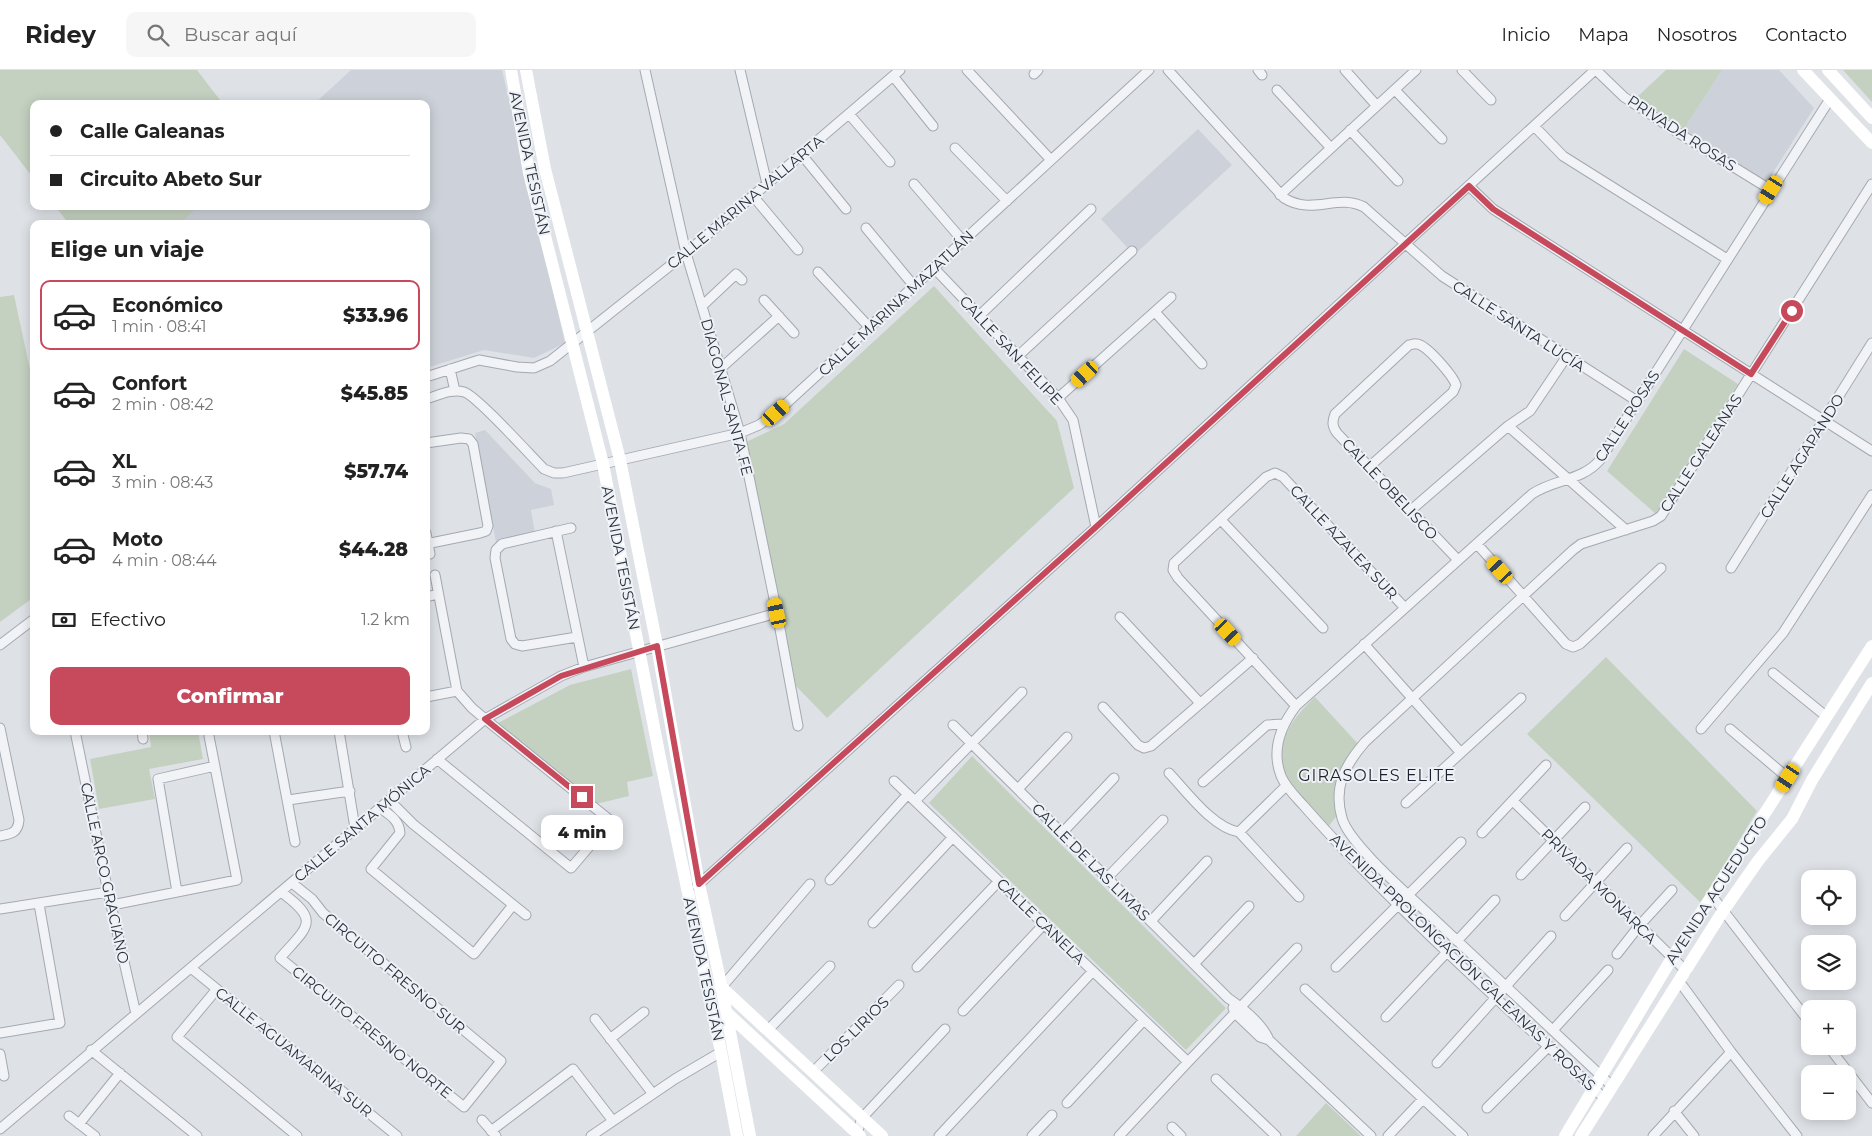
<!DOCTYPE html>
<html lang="es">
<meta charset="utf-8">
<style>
:root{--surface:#fff;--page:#f6f6f6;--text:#222;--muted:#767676;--line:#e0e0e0;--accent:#c6495c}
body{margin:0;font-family:Montserrat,sans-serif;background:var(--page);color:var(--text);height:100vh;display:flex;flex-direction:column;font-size:19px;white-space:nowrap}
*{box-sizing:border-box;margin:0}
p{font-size:16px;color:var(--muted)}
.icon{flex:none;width:28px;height:28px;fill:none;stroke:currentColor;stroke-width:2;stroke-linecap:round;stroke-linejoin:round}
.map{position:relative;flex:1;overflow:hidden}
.details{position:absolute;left:30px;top:150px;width:400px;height:515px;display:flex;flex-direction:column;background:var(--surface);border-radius:10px;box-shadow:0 2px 12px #0003}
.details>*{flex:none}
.top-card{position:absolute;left:30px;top:30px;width:400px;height:110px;border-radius:10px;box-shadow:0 2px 12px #0003;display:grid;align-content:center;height:110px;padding:0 20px;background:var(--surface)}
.fabs{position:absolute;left:1801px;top:800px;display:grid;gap:10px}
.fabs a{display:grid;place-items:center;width:55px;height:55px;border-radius:10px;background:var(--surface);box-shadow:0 2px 12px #0003;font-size:25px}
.end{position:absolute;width:22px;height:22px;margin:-11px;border:6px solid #c6495c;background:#fff;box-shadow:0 0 0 2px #fff}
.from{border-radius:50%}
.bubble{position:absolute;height:35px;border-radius:10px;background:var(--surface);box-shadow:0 2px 12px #0003;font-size:16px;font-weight:800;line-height:35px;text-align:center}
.car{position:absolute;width:15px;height:30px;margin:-15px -8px;border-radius:6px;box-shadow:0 0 4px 1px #0007;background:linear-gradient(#f5c518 24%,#345 0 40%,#f5c518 0 76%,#345 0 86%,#f5c518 0)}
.top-card b{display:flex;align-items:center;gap:18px;height:48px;font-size:19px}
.top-card b+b{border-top:1px solid var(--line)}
.top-card i{width:12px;height:12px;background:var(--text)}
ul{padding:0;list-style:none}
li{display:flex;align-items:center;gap:15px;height:70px;margin:0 10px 8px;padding:0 10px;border:2px solid transparent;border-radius:10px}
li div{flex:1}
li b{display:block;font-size:19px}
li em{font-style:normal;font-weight:800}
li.current{border-color:var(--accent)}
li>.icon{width:45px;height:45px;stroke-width:1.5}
h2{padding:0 20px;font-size:22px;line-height:60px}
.pay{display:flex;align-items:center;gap:12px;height:55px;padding:0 20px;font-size:19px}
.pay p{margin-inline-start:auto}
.cta{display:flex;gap:10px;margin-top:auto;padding:10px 20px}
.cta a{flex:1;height:58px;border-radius:10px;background:var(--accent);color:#fff;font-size:20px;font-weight:800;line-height:58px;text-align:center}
header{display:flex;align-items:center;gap:30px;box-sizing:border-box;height:70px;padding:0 25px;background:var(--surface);border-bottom:1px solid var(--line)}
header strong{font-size:24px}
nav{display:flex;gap:28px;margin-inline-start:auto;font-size:18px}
.search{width:350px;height:45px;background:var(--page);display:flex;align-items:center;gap:12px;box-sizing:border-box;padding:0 18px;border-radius:10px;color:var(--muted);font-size:19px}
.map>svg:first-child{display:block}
.built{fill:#cdd1d9}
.green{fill:#c4d1c0}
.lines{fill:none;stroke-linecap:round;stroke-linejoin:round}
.street-casing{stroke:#a4a9b1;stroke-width:11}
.street{stroke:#f1f3f6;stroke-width:9}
.secondary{stroke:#fff;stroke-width:12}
.route{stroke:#c6495c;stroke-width:6}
.labels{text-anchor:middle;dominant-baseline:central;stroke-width:4;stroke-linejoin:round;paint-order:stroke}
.street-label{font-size:15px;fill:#28303d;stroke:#eef1f5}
.neighbourhood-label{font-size:16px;letter-spacing:1px;fill:#1b212e;stroke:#eef1f5}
</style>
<header>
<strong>Ridey</strong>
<div class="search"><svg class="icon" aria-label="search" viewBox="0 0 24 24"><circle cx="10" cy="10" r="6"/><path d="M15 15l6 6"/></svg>Buscar aquí</div>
<nav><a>Inicio</a><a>Mapa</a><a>Nosotros</a><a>Contacto</a></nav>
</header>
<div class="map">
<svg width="1872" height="1066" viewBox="0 0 1872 1066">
<rect width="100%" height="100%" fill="#dee2e7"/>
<path class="built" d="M351,0H502L565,273L534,288L484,280L426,298V154H180L199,136H426V34H314Z
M1722,0H1779L1814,38L1767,112L1684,59Z
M1198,59L1232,95L1134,185L1101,149Z
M485,360L535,413L551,419L554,435L531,440L535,464L496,472L475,363Z"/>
<path class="green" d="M0,0H197L223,34H34V109L0,65Z
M1666,0H1722L1684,59L1636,28Z
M1843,0H1872V32Z
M55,136H199L180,154H69Z
M934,216L1057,351L1074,418L827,648L796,616L746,372L784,354Z
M14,225L34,318V527L0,552V227Z
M1684,279L1738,314L1656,444L1607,401Z
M1606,587L1757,741L1701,833L1527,664Z
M631,599L653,706L627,712L629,726L596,734L498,653L570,615Z
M1315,627L1359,675L1343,695L1338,710L1339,743L1328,757C1316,743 1301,729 1290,714C1267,682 1291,649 1315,627Z
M149,661H198L203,689L149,699L155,729L99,739L90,689L151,677Z
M972,686L1226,938L1186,980L929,733Z
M1326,1033L1361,1066H1296Z"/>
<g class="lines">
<g class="street-casing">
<path id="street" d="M645,0L686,183L740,363L777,543L798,656
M740,0L767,114
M967,0L1051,90
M1168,0L1284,128C1313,146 1337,123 1364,137L1442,206L1637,331
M1258,0L1262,5
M1345,0L1377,36
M1462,0L1491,30
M1596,0L1624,27L1677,62L1771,120
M1034,4L1038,0
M893,6L933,56
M1277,20L1331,78
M1395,20L1442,69
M849,44L890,92
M1534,56L1563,86L1727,189
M1350,60L1398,111
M955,78L1007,131
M802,85L846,139
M914,114L963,171
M1469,116L1493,139L1872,381
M1280,125L1416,0
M753,126L798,180
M866,158L914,216
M934,198L1058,328L1073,350L1096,457
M818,202L870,258
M764,230L794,263
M702,236L736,204L742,210
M1155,242L1202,294
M979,246L1091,139
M1017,287L1132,181
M450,299L455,321
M720,299L779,246
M426,307L479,290L517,297L534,298L550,291L686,183L900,0
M1058,328L1171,227
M426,329C437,326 452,318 464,322C476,325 531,386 544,399L554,403H563L740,363L759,355L776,343L1149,0
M1508,356L1626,460
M426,373L461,368L469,369L473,374L488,456L486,461L480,463L426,474
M1369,397L1453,322L1456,315C1453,306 1427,275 1417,274C1414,273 1411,275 1409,275L1335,344C1332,352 1332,356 1337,363L1458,490
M1410,441L1508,356L1530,341L1567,286
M1221,450L1323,558
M571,458L502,474L496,480L495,488L511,569L515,574L522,576L577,567
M556,461L584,597
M426,463L430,484
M1477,474L1566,574L1573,577L1580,574L1661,498
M1731,498L1872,273
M435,505L457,621L472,638L485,649L611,751L571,798L437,689
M426,527L438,524
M1120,547L1200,633
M1364,574L1461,683
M0,575L34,549
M1773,603L1827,647
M426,627L457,621
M1296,636L1178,508L1173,500L1174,493L1266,407L1275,403L1283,407L1405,538
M1103,637L1138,675L1144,678L1151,676L1253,588
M953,655L1228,928C1244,939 1262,953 1269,970
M0,658L19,750C18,763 11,764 0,766
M1701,659L1783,563L1872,425
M1730,659L1788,708
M75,661L108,822L136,944
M142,661L143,669
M274,661L295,772
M339,661L355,758
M402,661L406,677
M1169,703C1187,722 1213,758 1239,762L1299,827
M894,711L1188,992
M1203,712L1267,655L1283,654
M1018,719L1067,667
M288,730L350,721
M389,730L413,754L526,845
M915,731L1022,622
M1513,731L1686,901
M1406,733L1521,628
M380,738C390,745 399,750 400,763L371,799L474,884L513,835
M1239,762L1286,716
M1062,763L1114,708
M1482,763L1546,695
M1521,805L1585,737
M1107,808L1163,750
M830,810L908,724
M697,816L1096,457L1595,0
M177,822L158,709L215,696
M281,822C321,851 308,856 280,888L464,1037L501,991L323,843L312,829L292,813
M1712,826L1810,953
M112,835L237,810L209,666
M0,839L108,822
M1565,846L1627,778
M1151,851L1207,791
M873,853L953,767
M1457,871L1495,830
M1617,884L1639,856L1672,820
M1194,894L1249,836
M917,897L999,811
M1336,897L1461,772
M191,898L397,1066
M1679,911L1731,982L1797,1066
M721,918L810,814
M217,919L177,967L297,1066
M1305,919L1463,1066
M1233,938L1235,943L1260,967L1269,970L1371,1066
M963,941L1044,854
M1386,947L1448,881
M595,949L653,1024
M768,960L830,896
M1553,960L1608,900
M0,963L60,953L39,834
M610,969L644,942
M1828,976L1872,1033
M91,980L197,1066
M0,984L4,1006
M1437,993L1551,866
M813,1002L899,915
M1216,1009L1276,1066
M1612,1016C1552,960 1492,904 1433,848C1411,827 1349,774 1342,748C1333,717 1345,695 1365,672L1573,480L1581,474L1653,451L1661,446L1872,114
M1604,1028C1517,947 1427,867 1345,781C1331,766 1317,751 1304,736C1296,727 1286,718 1281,706C1271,680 1280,657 1296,636L1532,424C1554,409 1582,411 1600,390L1830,29
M1067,1033L1144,950
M1487,1038L1549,976
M1674,1041L1694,1066
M69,1046L95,1066
M482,1050L496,1066
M79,1054L120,1003
M1172,1057L1181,1066
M0,1059L485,649L561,606L584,597L777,543
M491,1061L573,999L613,1051
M591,1066L675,1009L721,982
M856,1066L862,1048L945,959
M939,1066L1093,901
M1032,1066L1052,1045
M1119,1066L1188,992L1297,878
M1388,1066L1423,1029
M1653,1066L1731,982"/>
</g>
<use href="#street" class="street"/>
<path class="secondary" d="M511,0L529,103L603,394L660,688L721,982L737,1066
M526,0L545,99L620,390L657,576L699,814L719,905L750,1066
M1803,0L1872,73
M1828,0L1872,48
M720,916L882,1066
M726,942L860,1066
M1565,1066L1672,888L1872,576
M1581,1066L1723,841L1758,791L1792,749L1812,710L1872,613"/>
</g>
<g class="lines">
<path class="route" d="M582,727L485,649L561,606L657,576L699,814L1096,457L1469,116L1493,139L1751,304L1792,241"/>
</g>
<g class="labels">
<g class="street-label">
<text transform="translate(1682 63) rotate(33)">PRIVADA ROSAS</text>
<text transform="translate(530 93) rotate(78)">AVENIDA TESISTÁN</text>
<text transform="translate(745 132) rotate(-40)">CALLE MARINA VALLARTA</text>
<text transform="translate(896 233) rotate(-43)">CALLE MARINA MAZATLÁN</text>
<text transform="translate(1519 256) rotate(33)">CALLE SANTA LUCÍA</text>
<text transform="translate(1011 280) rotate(47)">CALLE SAN FELIPE</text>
<text transform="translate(727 327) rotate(75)">DIAGONAL SANTA FE</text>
<text transform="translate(1627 346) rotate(-57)">CALLE ROSAS</text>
<text transform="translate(1701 383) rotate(-57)">CALLE GALEANAS</text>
<text transform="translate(1802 386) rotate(-58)">CALLE AGAPANDO</text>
<text transform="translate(1390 419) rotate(47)">CALLE OBELISCO</text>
<text transform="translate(1344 472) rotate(47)">CALLE AZALEA SUR</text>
<text transform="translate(621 488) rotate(79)">AVENIDA TESISTÁN</text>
<text transform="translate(362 753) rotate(-40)">CALLE SANTA MÓNICA</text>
<text transform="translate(1091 792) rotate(45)">CALLE DE LAS LIMAS</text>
<text transform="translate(105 803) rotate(78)">CALLE ARCO GRACIANO</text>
<text transform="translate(1599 816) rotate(45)">PRIVADA MONARCA</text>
<text transform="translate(1716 820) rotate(-57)">AVENIDA ACUEDUCTO</text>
<text transform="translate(1041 851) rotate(44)">CALLE CANELA</text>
<text transform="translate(1463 892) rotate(44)">AVENIDA PROLONGACIÓN GALEANAS Y ROSAS</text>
<text transform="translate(704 899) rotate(78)">AVENIDA TESISTÁN</text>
<text transform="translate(395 903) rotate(40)">CIRCUITO FRESNO SUR</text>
<text transform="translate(856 959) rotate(-45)">LOS LIRIOS</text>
<text transform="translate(372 962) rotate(39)">CIRCUITO FRESNO NORTE</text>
<text transform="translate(294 982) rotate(39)">CALLE AGUAMARINA SUR</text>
</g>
<g class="neighbourhood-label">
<text x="1377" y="705">GIRASOLES ELITE</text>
</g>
</g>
</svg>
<div class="fabs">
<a><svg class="icon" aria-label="locate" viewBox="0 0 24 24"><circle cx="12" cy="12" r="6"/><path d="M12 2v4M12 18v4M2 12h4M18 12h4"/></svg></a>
<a><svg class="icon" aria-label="layers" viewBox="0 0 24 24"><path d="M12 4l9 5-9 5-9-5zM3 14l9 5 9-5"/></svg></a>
<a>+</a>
<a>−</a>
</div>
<i class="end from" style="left:1792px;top:241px"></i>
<i class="end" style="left:582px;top:727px"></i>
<div class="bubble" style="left:541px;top:745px;width:82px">4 min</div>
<i class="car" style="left:1771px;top:120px;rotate:212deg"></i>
<i class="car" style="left:1085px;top:304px;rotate:228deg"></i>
<i class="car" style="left:776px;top:343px;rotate:48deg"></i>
<i class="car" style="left:1500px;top:500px;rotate:318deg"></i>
<i class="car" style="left:777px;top:543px;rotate:348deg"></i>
<i class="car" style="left:1228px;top:562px;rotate:137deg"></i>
<i class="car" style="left:1788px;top:708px;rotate:213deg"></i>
<div class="top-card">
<b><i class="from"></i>Calle Galeanas</b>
<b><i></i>Circuito Abeto Sur</b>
</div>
<section class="details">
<h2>Elige un viaje</h2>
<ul>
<li class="current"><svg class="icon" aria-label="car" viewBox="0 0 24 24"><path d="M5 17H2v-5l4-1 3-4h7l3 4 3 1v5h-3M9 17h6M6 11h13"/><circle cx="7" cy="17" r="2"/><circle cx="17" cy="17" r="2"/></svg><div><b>Económico</b><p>1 min · 08:41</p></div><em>$33.96</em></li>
<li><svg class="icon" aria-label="car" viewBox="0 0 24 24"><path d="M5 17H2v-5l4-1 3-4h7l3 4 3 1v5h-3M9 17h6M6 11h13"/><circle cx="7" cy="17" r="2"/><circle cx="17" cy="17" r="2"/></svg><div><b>Confort</b><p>2 min · 08:42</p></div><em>$45.85</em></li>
<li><svg class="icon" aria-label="car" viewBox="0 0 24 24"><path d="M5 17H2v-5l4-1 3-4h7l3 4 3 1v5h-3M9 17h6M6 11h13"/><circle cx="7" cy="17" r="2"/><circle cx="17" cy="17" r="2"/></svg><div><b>XL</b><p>3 min · 08:43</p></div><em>$57.74</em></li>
<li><svg class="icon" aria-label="car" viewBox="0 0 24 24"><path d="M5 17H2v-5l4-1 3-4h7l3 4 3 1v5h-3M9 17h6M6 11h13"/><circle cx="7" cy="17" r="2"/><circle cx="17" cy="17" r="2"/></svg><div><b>Moto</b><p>4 min · 08:44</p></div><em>$44.28</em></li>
</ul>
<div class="pay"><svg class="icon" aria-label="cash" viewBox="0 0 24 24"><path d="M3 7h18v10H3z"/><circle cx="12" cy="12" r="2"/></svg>Efectivo<p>1.2 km</p></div>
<div class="cta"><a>Confirmar</a></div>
</section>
</div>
